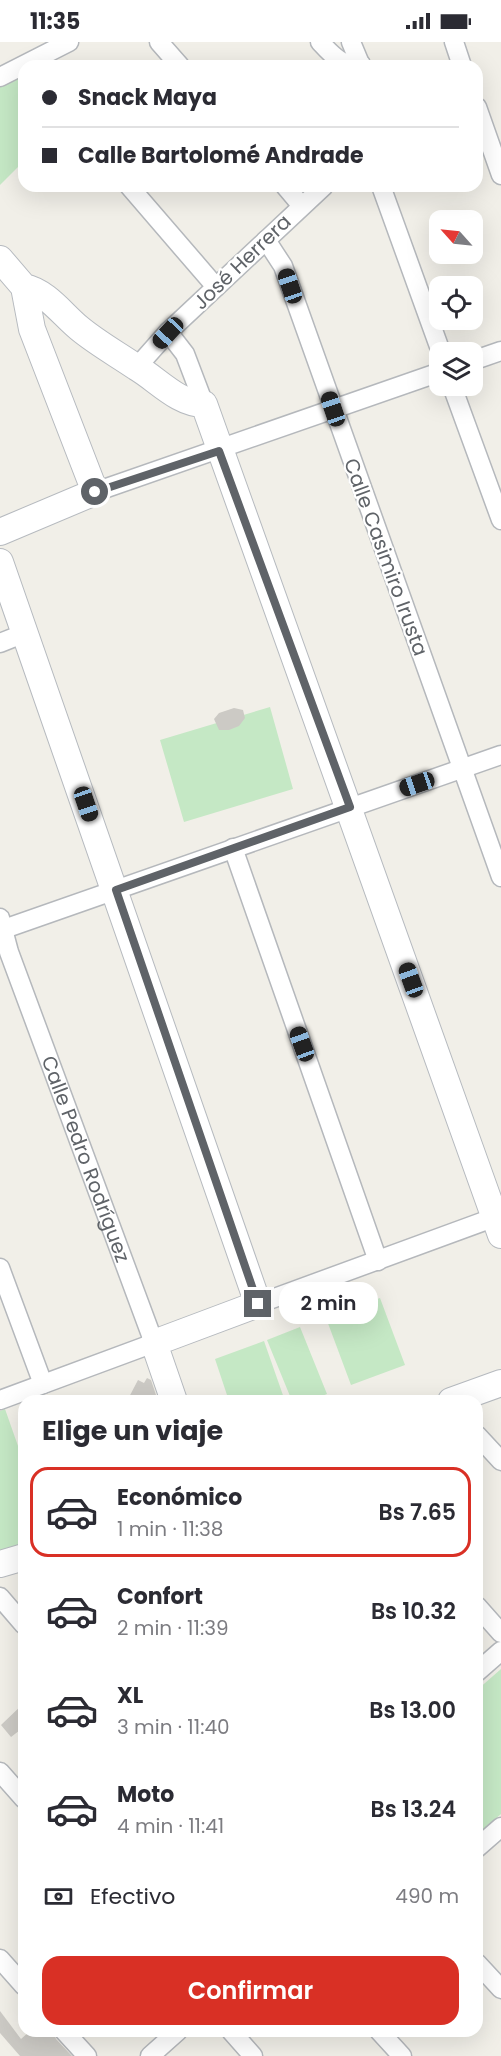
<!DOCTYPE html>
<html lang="es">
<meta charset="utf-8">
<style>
:root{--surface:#fff;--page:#f7f7f7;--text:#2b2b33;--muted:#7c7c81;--line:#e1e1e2;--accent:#d93025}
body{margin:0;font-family:Poppins,sans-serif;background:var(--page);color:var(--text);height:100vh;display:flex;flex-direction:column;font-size:22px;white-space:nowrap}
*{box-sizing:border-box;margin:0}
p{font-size:20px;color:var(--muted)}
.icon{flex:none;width:33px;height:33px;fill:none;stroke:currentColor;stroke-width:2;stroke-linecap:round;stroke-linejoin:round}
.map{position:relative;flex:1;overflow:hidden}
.side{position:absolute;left:18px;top:1353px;width:465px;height:642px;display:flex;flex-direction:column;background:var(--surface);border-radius:18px;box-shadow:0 6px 24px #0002}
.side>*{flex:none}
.guide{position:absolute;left:18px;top:18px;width:465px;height:132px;border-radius:18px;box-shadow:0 6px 24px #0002;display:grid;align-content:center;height:132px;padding:0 24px;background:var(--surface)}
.needle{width:39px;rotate:297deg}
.buttons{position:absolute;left:429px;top:168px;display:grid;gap:12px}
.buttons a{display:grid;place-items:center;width:54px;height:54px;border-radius:12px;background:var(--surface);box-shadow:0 6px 24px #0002;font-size:30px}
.end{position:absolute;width:27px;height:27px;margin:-14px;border:8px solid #5f6368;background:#fff;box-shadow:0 0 0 3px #fff}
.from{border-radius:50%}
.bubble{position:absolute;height:42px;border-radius:18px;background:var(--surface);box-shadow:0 6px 24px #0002;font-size:20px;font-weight:600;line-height:42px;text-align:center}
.car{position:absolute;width:18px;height:36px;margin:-18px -9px;border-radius:8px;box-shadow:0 0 4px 2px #0007;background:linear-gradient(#222 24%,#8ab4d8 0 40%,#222 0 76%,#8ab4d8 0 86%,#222 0)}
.guide b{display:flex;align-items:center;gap:21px;height:57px;font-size:22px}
.guide b+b{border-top:2px solid var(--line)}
.guide i{width:15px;height:15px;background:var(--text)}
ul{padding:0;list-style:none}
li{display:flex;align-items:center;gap:18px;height:90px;margin:0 12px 9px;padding:0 12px;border:3px solid transparent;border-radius:18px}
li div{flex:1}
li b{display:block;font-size:22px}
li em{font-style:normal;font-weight:600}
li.active{border-color:var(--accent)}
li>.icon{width:54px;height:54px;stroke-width:1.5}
h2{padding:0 24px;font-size:27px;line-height:72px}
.pay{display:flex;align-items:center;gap:15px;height:66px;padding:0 24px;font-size:22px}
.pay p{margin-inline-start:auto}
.button{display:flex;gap:12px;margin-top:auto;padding:12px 24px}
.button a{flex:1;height:69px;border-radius:18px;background:var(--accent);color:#fff;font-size:24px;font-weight:600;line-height:69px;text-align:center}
.status{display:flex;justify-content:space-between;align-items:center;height:42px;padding:0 30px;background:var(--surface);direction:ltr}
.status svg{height:16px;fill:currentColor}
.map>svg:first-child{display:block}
.green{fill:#c5e8c5}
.building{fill:#cccac5}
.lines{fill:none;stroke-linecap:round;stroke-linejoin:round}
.street-casing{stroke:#b5b8bc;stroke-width:21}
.secondary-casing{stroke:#b6babf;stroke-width:28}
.street{stroke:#fff;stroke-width:18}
.secondary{stroke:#fff;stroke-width:26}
.route{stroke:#5f6368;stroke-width:8}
.labels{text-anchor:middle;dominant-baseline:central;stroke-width:4.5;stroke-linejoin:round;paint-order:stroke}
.street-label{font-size:20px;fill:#5f6368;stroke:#fff}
</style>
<div class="status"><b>11:35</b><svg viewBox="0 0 49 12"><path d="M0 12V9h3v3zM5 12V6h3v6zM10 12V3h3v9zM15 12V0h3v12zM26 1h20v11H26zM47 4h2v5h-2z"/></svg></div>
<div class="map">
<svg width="501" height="2014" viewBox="0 0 501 2014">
<rect width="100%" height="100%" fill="#f1efe8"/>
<path class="green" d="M21,33L24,36V119L0,143V43Z
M270,665L293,747L184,780L160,698Z
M380,1256L405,1323L351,1343L326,1276Z
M300,1285L327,1352L310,1359H292L267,1298Z
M264,1299L285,1359H229L215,1317Z
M5,1367L24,1421V1505L0,1513V1369Z
M501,1627V1772L477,1793V1648Z"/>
<path class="building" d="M234,666L243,668L245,676L239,684L229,688H219L214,677L219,671Z
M147,1336L151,1338L158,1359H127L138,1338L144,1341Z
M24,1661V1685L11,1695L1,1683Z
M0,1969L21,1997L30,1989H53L56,1997L72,2014H20L0,1991Z"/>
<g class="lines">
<g class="street-casing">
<g id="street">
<path d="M159,0L180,24"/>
<path d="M320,0C331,12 343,26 361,22"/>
<path d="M351,0L361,24"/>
<path d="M454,0L462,24"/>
<path d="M0,35L69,0"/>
<path d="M477,65L501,133"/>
<path d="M129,144L216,245"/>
<path d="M285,144L301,163"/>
<path d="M381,144L441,310"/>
<path d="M266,198L283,224L501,835"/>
<path d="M168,290L185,312L204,362"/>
<path d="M472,319L501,309"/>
<path d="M137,325L168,290L324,144"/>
<path d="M452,344L501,478"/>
<path d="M95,450L440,330"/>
<path d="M0,601L25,591"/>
<path d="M233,806L378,1219"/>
<path id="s1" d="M0,876L9,910L154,1301L0,1358"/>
<path d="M4,887L501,713"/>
<path d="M0,1226L43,1342"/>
<path d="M258,1262L501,1173"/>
<path d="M477,1393L501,1419"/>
<path d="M0,1555L24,1583"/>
<path d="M477,1564L501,1591"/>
<path d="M477,1630L501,1609"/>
<path d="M0,1730L24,1757"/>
<path d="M477,1806L501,1785"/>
<path d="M0,1917L24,1944"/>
<path d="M477,1921L501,1947"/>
<path d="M64,1989L87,2014"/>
<path d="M231,1989L253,2014"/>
<path d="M379,1989L402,2014"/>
<path d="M150,2014L178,1989"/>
</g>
</g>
<g class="secondary-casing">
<path id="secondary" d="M0,217L24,245L32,287L95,450L0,490
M24,245C47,250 62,272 79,286C97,301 117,312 136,325C157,337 178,362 204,362L501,1193
M0,520L258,1262L154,1301L174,1359
M451,1359L501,1341
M0,1522L24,1515"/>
</g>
<use href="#street" class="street"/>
<use href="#secondary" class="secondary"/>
</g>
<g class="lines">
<path class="route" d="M95,450L219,409L350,765L116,848L258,1262"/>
</g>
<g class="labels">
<g class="street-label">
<text transform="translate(242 220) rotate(-44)">José Herrera</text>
<text transform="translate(386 515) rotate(70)">Calle Casimiro Irusta</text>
<text stroke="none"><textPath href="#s1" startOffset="256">Calle Pedro Rodríguez</textPath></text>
</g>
</g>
</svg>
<div class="buttons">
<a><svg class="needle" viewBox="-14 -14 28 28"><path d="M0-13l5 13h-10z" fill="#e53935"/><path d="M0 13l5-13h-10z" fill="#7c7c81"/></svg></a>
<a><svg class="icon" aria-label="locate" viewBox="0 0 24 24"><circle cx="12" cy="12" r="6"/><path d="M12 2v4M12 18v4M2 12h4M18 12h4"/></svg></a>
<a><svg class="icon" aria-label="layers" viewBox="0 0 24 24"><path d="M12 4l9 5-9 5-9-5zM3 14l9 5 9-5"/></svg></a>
</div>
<i class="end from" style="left:95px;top:450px"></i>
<i class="end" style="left:258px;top:1262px"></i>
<div class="bubble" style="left:279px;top:1240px;width:99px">2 min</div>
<i class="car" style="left:290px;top:244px;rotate:341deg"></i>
<i class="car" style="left:168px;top:291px;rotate:223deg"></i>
<i class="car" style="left:333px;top:367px;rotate:341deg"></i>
<i class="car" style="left:417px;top:742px;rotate:251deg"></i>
<i class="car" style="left:86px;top:762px;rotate:161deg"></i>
<i class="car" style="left:411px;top:938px;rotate:340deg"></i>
<i class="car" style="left:302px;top:1002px;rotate:340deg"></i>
<div class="guide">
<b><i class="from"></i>Snack Maya</b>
<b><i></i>Calle Bartolomé Andrade</b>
</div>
<section class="side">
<h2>Elige un viaje</h2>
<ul>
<li class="active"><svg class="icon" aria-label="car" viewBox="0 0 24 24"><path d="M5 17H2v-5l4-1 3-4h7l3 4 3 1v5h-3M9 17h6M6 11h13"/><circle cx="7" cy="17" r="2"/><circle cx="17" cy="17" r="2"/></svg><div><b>Económico</b><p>1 min · 11:38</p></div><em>Bs 7.65</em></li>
<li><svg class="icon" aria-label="car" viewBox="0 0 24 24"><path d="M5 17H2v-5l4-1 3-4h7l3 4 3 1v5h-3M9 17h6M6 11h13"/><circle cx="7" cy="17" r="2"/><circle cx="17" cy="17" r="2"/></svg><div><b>Confort</b><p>2 min · 11:39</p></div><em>Bs 10.32</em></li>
<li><svg class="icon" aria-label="car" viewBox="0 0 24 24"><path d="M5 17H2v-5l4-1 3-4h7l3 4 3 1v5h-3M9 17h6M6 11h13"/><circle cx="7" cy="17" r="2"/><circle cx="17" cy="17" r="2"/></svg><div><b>XL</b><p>3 min · 11:40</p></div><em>Bs 13.00</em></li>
<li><svg class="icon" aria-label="car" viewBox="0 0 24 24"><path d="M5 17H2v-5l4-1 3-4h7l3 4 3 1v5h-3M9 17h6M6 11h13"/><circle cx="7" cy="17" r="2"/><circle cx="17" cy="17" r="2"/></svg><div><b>Moto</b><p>4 min · 11:41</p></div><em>Bs 13.24</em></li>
</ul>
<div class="pay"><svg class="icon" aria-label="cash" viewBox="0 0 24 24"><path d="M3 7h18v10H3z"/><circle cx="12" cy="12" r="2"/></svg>Efectivo<p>490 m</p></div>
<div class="button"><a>Confirmar</a></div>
</section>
</div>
